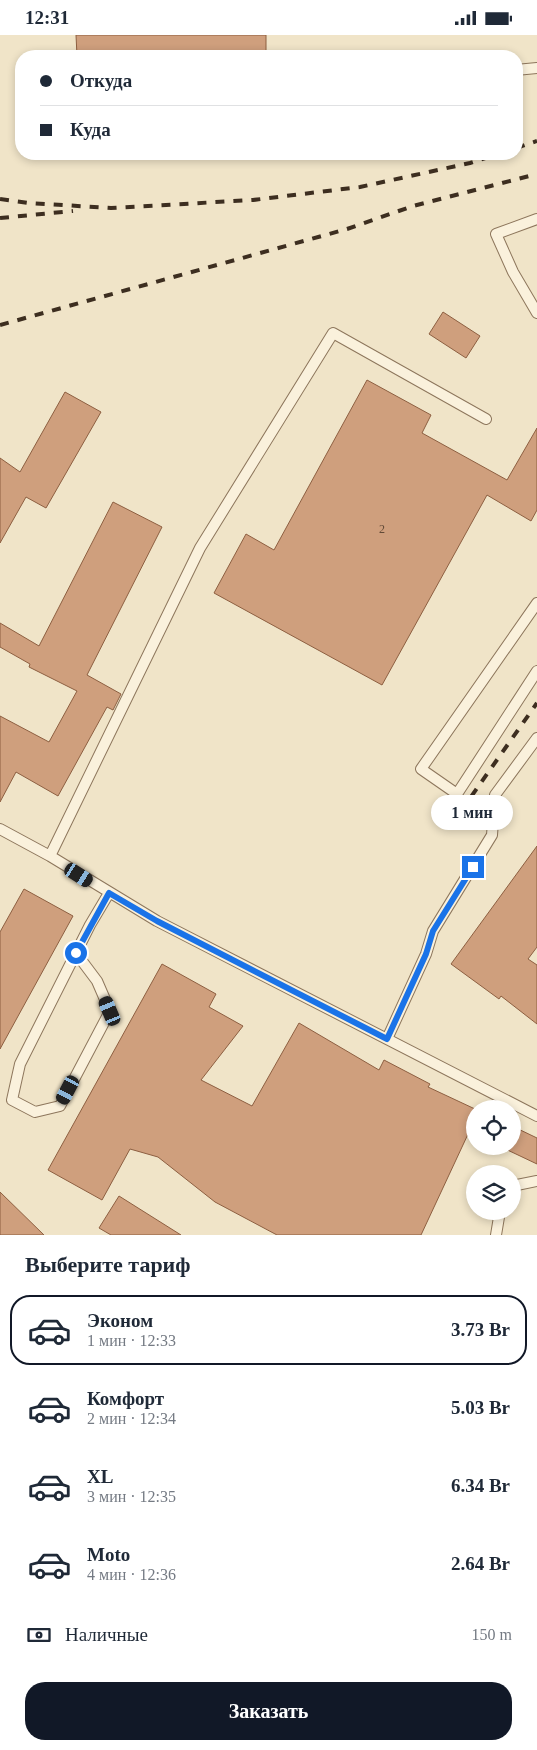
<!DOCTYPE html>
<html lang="ru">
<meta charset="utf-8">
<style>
:root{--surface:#fff;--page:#f2f2f3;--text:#1f2937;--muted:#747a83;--line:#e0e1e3;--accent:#111827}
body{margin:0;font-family:Georgia,serif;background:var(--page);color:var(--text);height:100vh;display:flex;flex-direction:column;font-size:19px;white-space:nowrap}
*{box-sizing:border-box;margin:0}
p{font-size:16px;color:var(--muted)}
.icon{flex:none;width:28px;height:28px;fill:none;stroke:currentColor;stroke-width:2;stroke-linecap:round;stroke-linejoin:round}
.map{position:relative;height:1200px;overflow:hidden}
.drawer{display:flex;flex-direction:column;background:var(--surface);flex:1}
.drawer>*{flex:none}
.hud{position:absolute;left:15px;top:15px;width:508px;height:110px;border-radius:20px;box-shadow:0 2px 8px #0003;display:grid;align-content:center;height:110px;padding:0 25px;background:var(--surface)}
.tools{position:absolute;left:466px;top:1065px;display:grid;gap:10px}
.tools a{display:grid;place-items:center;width:55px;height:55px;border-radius:50%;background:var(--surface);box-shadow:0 2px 8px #0003;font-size:25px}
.end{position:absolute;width:22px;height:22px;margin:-11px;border:6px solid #1a73e8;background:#fff;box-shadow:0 0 0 2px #fff}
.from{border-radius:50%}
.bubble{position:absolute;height:35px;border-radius:18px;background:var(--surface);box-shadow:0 2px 8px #0003;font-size:16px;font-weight:600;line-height:35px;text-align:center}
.car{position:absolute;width:15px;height:30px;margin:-15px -8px;border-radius:6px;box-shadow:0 0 4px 1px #0007;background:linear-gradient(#222 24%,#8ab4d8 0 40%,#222 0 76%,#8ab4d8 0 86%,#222 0)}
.hud b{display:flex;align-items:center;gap:18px;height:48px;font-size:19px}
.hud b+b{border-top:1px solid var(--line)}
.hud i{width:12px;height:12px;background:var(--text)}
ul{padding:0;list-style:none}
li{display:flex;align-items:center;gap:15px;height:70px;margin:0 10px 8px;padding:0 15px;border:2px solid transparent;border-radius:20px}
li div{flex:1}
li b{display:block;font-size:19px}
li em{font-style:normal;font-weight:600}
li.on{border-color:var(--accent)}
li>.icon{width:45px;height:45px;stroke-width:1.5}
h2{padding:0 25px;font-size:22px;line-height:60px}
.pay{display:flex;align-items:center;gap:12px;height:55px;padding:0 25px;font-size:19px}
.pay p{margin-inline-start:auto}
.cta{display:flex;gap:10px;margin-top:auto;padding:10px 25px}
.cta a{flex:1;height:58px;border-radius:20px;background:var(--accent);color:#fff;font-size:20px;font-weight:600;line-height:58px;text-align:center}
.status{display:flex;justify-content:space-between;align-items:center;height:35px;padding:0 25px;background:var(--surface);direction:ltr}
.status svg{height:14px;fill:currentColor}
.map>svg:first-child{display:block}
.building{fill:#cf9f7d;stroke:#8d5f41}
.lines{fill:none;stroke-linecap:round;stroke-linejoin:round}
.service-casing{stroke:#8d765c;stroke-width:12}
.service{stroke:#faf1dc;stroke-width:10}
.rail{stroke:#3d2e20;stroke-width:4;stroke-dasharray:9 9;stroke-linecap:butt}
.route{stroke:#1a73e8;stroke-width:6}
.labels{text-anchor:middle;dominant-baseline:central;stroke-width:4;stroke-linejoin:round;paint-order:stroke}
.number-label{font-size:12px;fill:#624a37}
</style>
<div class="status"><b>12:31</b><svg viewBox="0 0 49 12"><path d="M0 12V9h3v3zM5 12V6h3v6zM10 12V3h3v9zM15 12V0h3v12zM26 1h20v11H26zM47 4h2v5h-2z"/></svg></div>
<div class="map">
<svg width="537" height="1200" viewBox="0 0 537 1200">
<rect width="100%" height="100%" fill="#f0e4c8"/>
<path class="building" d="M76,0H266V21H77Z
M443,277L480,301L466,323L429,299Z
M367,345L431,380L422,398L507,445L537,393V475L531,486L487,460L382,650L214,558L246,499L274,515Z
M65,357L101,377L46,473L26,462L0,508V423L20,437Z
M113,467L162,492L87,640L121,659L113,675L107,672L58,761L16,737L0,767V681L49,707L77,656L29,632L30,629L0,612V588L39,611Z
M537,811V912L528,924L537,930V989L501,961L499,964L451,929Z
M24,854L73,881L0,1014V897Z
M162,929L216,959L209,972L243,991L201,1045L252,1071L299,988L379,1035L384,1025L430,1049L428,1052L475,1074V1100L469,1097L421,1200H277L215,1167L158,1122L130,1114L102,1165L48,1135Z
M512,1091L537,1103V1129L499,1111H512Z
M0,1157L44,1200H0Z
M119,1161L181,1200H111L99,1193Z"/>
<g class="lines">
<g class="service-casing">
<path id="service" d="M516,35L537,33
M537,184L496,199L513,237L537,278
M537,568L421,734L457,759L537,636
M0,794L50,821L157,886L537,1081
M50,821L200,513L333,298L486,384
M76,918L97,946L110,976L60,1071L35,1077L12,1065L20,1029L90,890L109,858
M387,1004L426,919L433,896L492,800L495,760L537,703
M512,1151L537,1146
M496,1200L500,1176"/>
</g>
<use href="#service" class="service"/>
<path class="rail" d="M516,113L537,106
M0,164L29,168L111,173L253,165L360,152L470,128L498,119
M0,183L73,176
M0,290L347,194L413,171L537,139
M461,776L537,668"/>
</g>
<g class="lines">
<path class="route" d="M76,918L109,858L157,886L387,1004L426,919L433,896L473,832"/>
</g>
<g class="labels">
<g class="number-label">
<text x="382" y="494">2</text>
</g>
</g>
</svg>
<div class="tools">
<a><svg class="icon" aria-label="locate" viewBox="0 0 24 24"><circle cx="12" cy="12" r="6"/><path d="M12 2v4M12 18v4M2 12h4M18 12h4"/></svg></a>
<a><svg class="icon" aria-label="layers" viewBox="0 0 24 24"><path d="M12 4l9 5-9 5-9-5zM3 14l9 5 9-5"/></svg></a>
</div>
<i class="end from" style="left:76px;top:918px"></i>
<i class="end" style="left:473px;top:832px"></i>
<div class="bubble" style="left:431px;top:760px;width:82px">1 мин</div>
<i class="car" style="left:79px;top:840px;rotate:122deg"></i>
<i class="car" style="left:110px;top:976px;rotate:337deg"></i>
<i class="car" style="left:68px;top:1055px;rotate:208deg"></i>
<div class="hud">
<b><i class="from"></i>Откуда</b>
<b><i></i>Куда</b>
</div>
</div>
<section class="drawer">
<h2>Выберите тариф</h2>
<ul>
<li class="on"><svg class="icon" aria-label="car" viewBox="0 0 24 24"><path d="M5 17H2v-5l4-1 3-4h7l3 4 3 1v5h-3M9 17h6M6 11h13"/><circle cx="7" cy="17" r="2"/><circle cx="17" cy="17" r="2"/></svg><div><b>Эконом</b><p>1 мин · 12:33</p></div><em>3.73 Br</em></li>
<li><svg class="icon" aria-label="car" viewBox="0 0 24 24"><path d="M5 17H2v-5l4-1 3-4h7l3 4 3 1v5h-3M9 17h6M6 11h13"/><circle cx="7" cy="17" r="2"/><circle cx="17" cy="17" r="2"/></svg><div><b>Комфорт</b><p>2 мин · 12:34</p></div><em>5.03 Br</em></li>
<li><svg class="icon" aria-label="car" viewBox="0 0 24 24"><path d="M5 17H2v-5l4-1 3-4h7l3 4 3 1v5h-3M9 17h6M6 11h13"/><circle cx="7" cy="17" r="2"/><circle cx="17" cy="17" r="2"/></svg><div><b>XL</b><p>3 мин · 12:35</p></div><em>6.34 Br</em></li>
<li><svg class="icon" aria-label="car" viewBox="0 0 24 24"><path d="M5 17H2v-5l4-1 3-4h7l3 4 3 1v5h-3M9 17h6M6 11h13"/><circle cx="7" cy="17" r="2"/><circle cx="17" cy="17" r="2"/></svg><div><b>Moto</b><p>4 мин · 12:36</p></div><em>2.64 Br</em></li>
</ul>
<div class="pay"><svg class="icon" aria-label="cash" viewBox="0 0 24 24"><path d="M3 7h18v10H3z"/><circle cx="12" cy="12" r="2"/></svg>Наличные<p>150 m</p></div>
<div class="cta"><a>Заказать</a></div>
</section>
